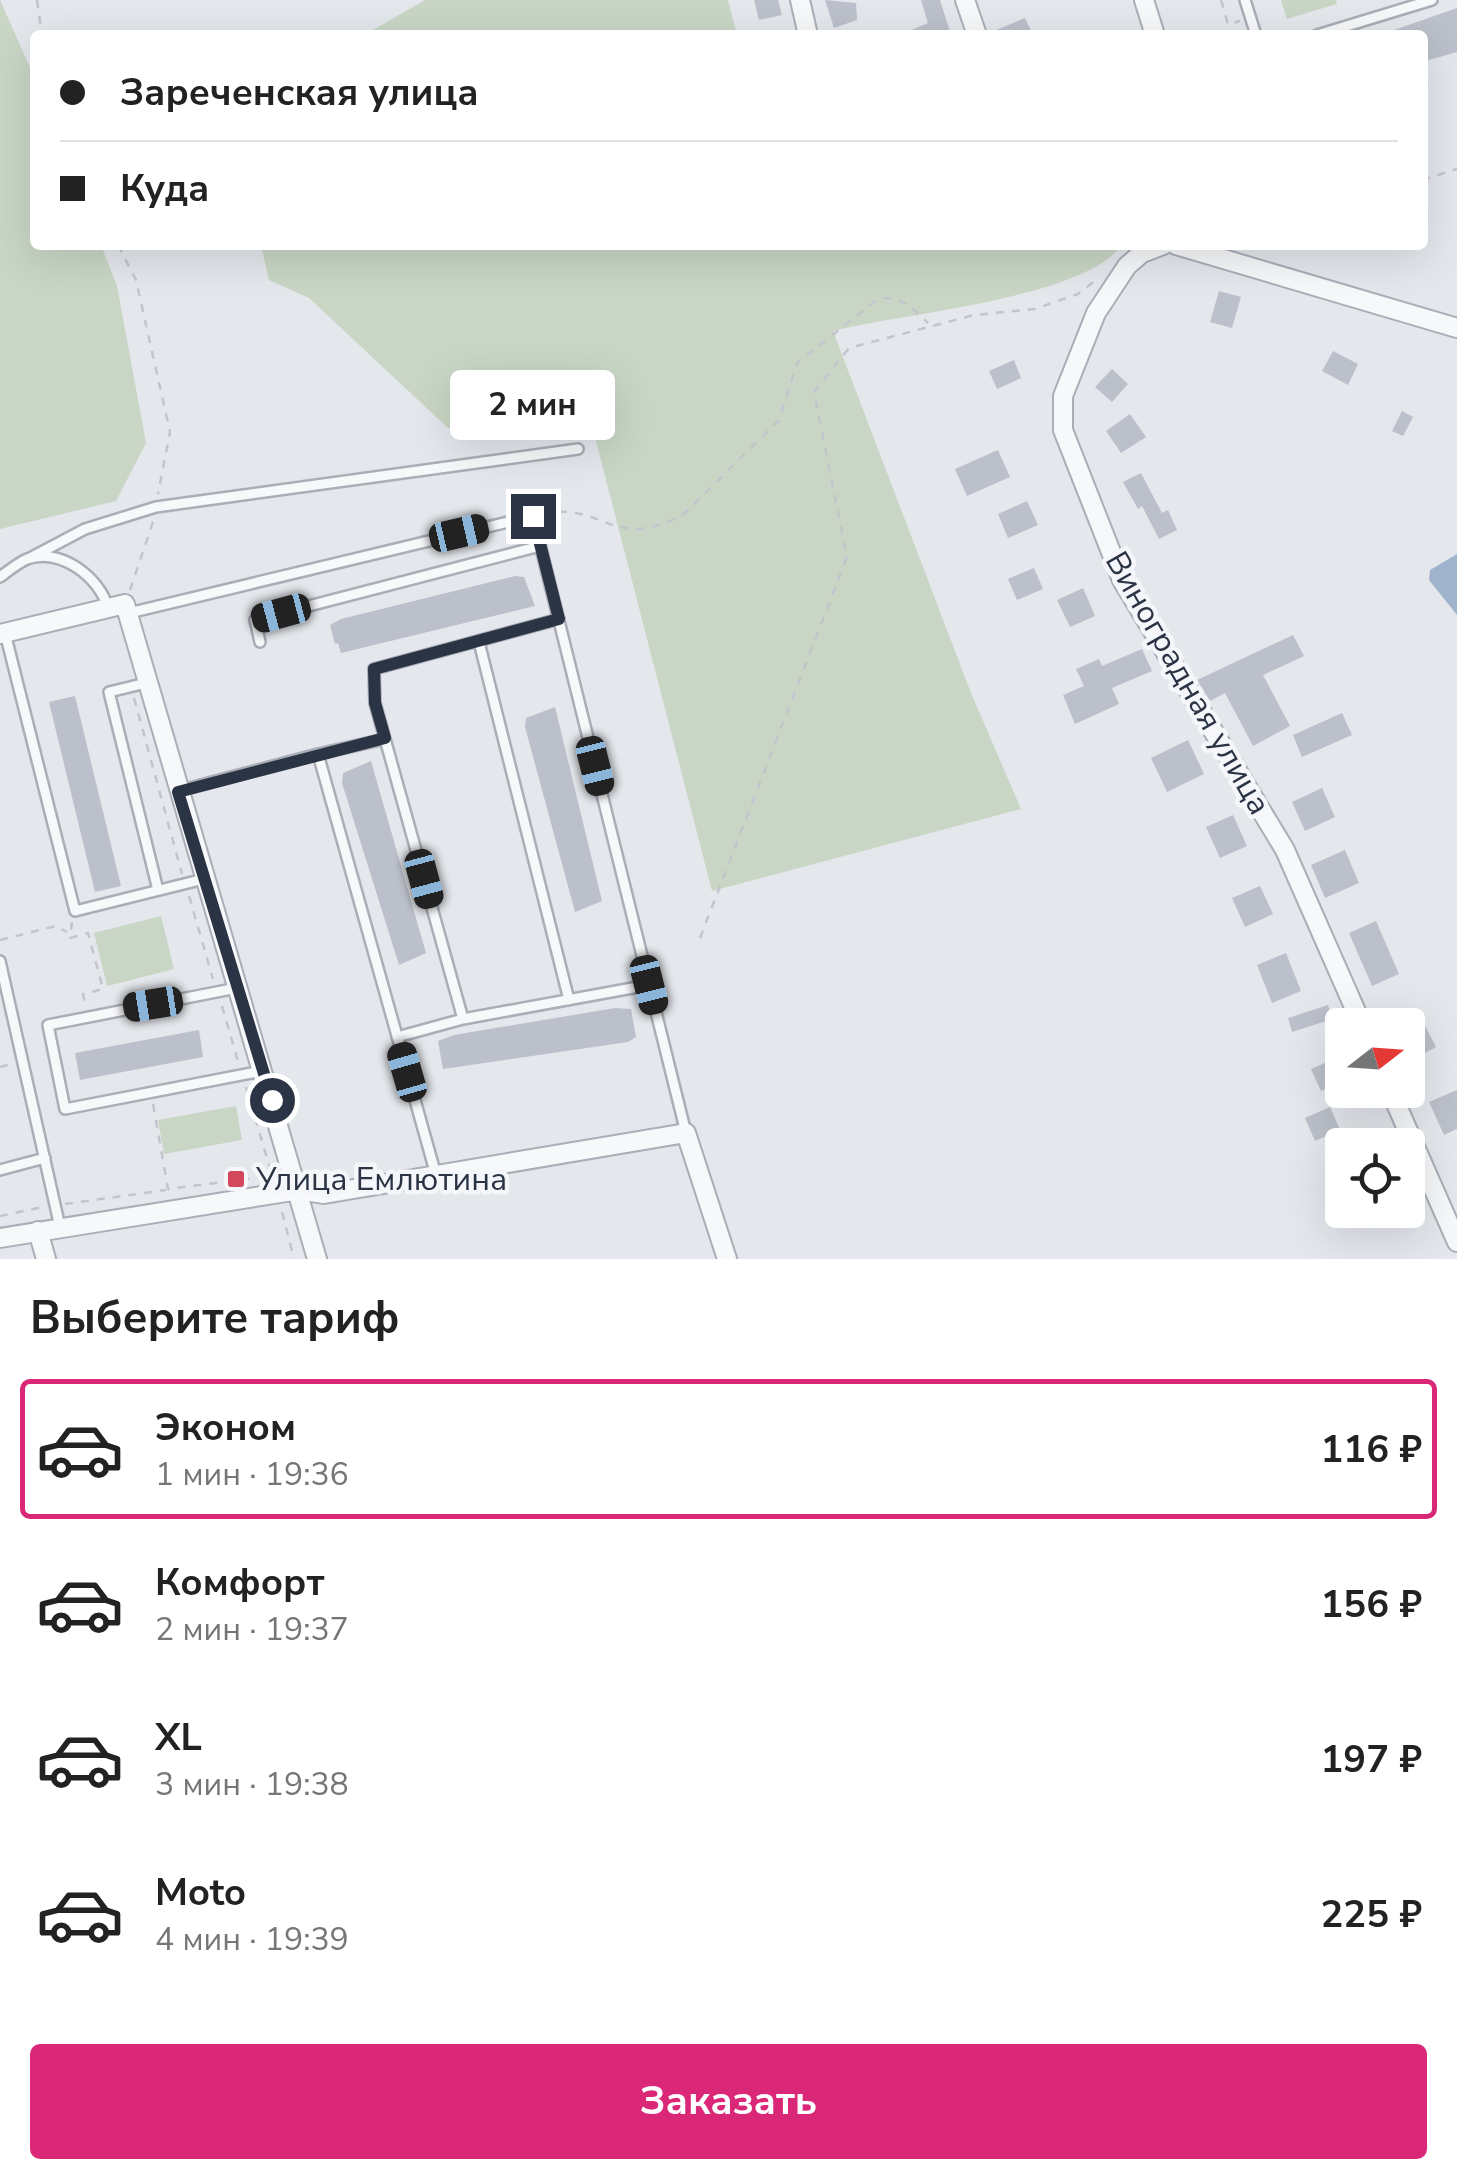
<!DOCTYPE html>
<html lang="ru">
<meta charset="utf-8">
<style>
:root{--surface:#fff;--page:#f6f6f6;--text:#222;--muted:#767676;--line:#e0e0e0;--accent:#db2777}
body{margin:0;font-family:"Nunito Sans",sans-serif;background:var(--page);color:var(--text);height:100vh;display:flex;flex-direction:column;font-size:38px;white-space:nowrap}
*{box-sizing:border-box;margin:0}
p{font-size:32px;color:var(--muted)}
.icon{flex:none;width:55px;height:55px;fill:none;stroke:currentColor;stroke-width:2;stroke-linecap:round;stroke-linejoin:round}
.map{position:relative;height:1259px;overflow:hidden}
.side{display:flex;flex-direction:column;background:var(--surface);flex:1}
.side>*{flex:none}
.top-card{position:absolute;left:30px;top:30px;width:1398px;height:220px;border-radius:10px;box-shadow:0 10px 40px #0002;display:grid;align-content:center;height:220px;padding:0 30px;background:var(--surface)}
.needle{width:65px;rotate:73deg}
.fabs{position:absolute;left:1325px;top:1008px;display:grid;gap:20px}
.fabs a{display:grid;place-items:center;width:100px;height:100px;border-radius:10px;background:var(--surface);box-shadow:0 10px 40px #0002;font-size:50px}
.end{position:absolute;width:45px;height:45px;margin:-22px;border:12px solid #2b3445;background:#fff;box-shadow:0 0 0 5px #fff}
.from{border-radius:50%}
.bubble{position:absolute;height:70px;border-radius:10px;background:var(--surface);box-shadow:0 10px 40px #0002;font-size:32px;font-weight:700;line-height:70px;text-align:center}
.car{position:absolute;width:30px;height:60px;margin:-30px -15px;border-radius:12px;box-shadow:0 0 8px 2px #0007;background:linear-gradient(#222 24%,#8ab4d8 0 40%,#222 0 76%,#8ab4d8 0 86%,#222 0)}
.top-card b{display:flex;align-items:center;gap:35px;height:95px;font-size:38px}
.top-card b+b{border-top:2px solid var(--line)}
.top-card i{width:25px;height:25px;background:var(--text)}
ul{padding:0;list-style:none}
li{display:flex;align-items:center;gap:30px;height:140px;margin:0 20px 15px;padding:0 10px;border:5px solid transparent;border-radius:10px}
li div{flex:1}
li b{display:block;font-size:38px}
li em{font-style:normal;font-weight:700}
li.on{border-color:var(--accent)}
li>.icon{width:90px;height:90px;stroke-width:1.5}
h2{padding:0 30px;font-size:45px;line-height:120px}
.primary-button{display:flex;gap:20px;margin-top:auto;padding:20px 30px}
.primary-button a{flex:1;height:115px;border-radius:10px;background:var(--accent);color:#fff;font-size:40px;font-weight:700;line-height:115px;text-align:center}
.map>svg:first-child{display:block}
.green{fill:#c9d6c5}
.water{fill:#9fb4cc}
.building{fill:#bbc0ca}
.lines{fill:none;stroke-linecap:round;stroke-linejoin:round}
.lane-casing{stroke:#a9aeb7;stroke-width:14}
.street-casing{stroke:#a9aeb7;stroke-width:22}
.path{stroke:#c2c5cb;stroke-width:2.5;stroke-dasharray:8 8;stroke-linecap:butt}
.lane{stroke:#f7f8fa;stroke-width:9}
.street{stroke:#f7f8fa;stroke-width:18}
.route{stroke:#2b3445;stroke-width:12}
.poi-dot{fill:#d1495b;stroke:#f4f6f9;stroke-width:4}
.labels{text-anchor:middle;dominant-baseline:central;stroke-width:9;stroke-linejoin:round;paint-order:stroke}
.street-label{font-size:32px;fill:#2b3445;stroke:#f4f6f9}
.poi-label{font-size:32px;fill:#2b3445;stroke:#f4f6f9;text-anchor:start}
</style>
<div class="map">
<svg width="1457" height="1259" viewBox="0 0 1457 1259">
<rect width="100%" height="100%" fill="#e4e7ec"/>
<path class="green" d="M0,0L35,79V245H101L117,286L146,443L116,501L0,529Z
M425,0H728L737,35H364Z
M1281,0H1336L1337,4L1287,19Z
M261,245H1121C1087,298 898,314 833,331L971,693L1021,809L712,891L587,406L448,428L309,298L269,280Z
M161,916L174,969L107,986L94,933Z
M236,1106L242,1140L164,1154L158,1120Z"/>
<path class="water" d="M1457,554V615L1429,580L1430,570Z"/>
<path class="building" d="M754,0H778L782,15L759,20Z
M825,0L856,3L857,20L834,28Z
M921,0H940L951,35H899L928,23Z
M1457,8V52L1422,62V35H1380Z
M1025,18L1031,31L989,35V33Z
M1219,291L1241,297L1232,328L1210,322Z
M1333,351L1358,364L1348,385L1322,371Z
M1014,360L1021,378L997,389L989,371Z
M1112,369L1128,384L1112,402L1095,387Z
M1402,411L1413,417L1403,436L1392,431Z
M1130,414L1146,437L1121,453L1106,431Z
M998,450L1010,477L967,496L955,469Z
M1141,473L1162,513L1168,510L1177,530L1159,539L1142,506L1138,509L1123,482Z
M1027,501L1038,525L1008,538L998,514Z
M1034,568L1043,589L1017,600L1008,579Z
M515,576L524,577L535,606L341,653L338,643L335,644L330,625L341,619Z
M1083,588L1095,616L1070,627L1057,600Z
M1293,635L1304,656L1263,675L1290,726L1253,746L1225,693L1210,701L1197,680Z
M1142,649L1152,671L1112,688L1119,704L1075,724L1063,695L1084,686L1076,669L1099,659L1102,666Z
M75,696L121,886L95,892L49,702Z
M555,707L602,901L575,912L525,727L526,718Z
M1342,713L1352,735L1302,757L1293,735Z
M1188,740L1204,774L1167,792L1151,758Z
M371,761L426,953L399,965L342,783L343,773Z
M1322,788L1335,817L1305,831L1292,802Z
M1233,815L1247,846L1220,858L1206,827Z
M1345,850L1359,883L1325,898L1311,865Z
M1260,886L1273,914L1245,927L1232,898Z
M1376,921L1399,974L1372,986L1349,933Z
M1286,953L1301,991L1272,1003L1257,965Z
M1328,1005L1332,1019L1292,1032L1288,1018Z
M615,1008L631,1009L636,1037L628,1042L443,1069L438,1041L454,1035Z
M1420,1016L1436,1047L1408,1062V1022Z
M199,1030L203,1057L80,1080L75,1053Z
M1339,1057L1342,1081L1321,1091L1311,1069Z
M1457,1090V1129L1444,1135L1429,1102Z
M1330,1107L1340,1130L1315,1141L1305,1118Z"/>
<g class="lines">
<g class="lane-casing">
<path id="lane" d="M1245,0L1256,35
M1317,35L1432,0
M30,558L85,529L156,507L578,449
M0,577C8,571 18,563 27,559C61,547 100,578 108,608
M129,613L533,516L686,1133
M559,619L374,669L375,703L463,1019L649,985
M5,633L75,911L204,879
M260,642L255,620L540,546
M479,642L569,1000
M146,683L109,692L158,890
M318,754L385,739
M178,791L318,754L436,1175
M0,961L60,1227
M237,988L48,1025L65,1109L262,1071
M397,1037L463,1019
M0,1170L45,1158"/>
</g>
<g class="street-casing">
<path id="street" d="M800,0L808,35
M965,0L977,35
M1144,0L1155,35
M1163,245L1142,253L1127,266L1096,313L1063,396V430L1122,580L1285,850L1362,1025
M1176,245L1457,328
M0,634L125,604L317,1259
M1390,1090L1457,1242
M38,1231L46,1259
M0,1238L299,1190L324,1194L686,1133L727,1259"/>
</g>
<path class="path" d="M37,0L42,35
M1221,0L1228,24L1240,21
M1422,180L1457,169
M118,245L136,280L170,432L158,494
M543,514C604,501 612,553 684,514L779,420L797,363L878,299C901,295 912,308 928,323
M130,590L153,522
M134,698L182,874
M189,896L213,979
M72,922L70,938L88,933L103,989L83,994L85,1003
M700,938L847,557L814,392L849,348L974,315L1035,309L1078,294L1097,279
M0,940L56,926L67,932
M222,1006L239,1065
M0,1067L12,1064
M246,1087L272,1175
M153,1104L168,1189L272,1176
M65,1204L166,1190
M282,1212L294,1259
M0,1216L43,1207"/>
<use href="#lane" class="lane"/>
<use href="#street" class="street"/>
</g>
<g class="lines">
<path class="route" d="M272,1100L178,792L385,738L375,703L374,669L559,619L533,516"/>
</g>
<rect class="poi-dot" x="226" y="1169" width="20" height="20" rx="5"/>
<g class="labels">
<g class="street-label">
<text transform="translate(1188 683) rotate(60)">Виноградная улица</text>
</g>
<g class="poi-label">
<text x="256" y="1179">Улица Емлютина</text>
</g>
</g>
</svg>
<div class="fabs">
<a><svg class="needle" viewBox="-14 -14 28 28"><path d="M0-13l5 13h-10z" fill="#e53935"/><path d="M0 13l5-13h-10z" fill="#767676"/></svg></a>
<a><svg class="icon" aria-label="locate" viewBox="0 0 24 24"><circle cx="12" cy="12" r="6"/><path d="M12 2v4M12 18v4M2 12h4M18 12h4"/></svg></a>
</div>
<i class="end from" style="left:272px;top:1100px"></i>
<i class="end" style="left:533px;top:516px"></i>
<div class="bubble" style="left:450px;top:370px;width:165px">2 мин</div>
<i class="car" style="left:459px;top:533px;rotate:77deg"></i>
<i class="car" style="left:281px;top:613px;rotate:255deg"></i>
<i class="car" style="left:595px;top:766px;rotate:166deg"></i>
<i class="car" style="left:424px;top:879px;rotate:165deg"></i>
<i class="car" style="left:649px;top:985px;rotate:166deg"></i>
<i class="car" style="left:153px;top:1004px;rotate:261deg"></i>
<i class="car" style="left:407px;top:1072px;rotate:344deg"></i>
<div class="top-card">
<b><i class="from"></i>Зареченская улица</b>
<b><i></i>Куда</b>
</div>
</div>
<section class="side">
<h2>Выберите тариф</h2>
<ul>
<li class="on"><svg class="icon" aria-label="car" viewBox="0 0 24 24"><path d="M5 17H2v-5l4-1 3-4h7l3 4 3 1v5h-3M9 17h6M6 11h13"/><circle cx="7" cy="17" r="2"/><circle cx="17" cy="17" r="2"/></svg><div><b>Эконом</b><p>1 мин · 19:36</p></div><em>116 ₽</em></li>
<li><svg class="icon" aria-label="car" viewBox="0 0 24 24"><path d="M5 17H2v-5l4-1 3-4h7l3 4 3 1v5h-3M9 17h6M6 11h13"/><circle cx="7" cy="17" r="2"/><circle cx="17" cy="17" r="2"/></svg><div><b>Комфорт</b><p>2 мин · 19:37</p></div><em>156 ₽</em></li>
<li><svg class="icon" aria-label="car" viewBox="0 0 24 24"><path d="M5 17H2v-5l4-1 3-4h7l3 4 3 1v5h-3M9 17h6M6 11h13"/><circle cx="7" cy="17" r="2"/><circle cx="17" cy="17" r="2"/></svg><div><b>XL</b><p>3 мин · 19:38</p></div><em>197 ₽</em></li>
<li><svg class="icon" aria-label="car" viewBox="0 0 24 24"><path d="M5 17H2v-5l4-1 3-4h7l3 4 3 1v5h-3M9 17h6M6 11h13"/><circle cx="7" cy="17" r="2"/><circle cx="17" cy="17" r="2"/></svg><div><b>Moto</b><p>4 мин · 19:39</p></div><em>225 ₽</em></li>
</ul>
<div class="primary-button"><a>Заказать</a></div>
</section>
